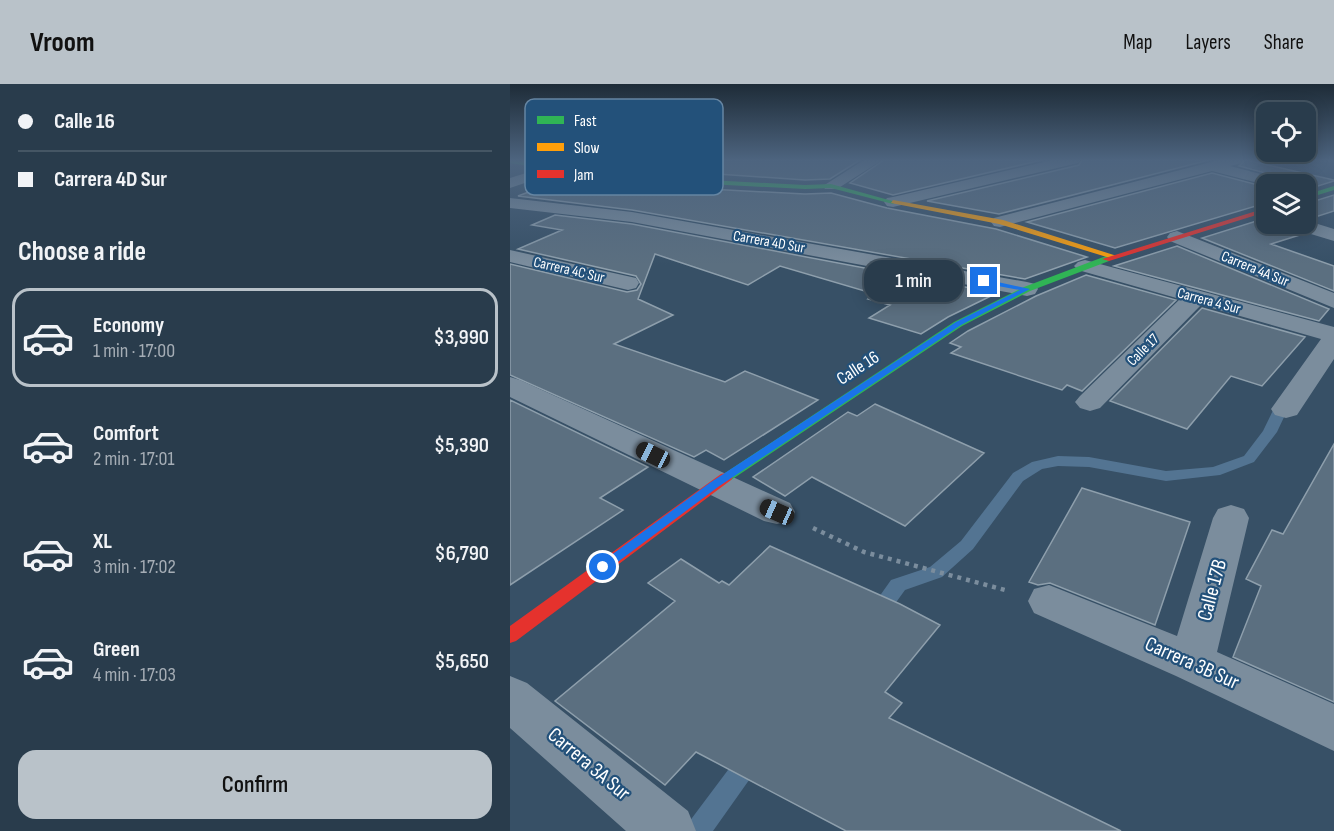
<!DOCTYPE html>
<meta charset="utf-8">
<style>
:root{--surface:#293c4c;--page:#314353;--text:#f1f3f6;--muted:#a5adb5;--line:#455664;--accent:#b9c2c9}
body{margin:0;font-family:"Sofia Sans Condensed",sans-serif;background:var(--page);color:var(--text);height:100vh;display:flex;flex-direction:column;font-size:22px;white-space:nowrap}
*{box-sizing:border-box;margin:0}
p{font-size:20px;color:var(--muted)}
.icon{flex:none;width:33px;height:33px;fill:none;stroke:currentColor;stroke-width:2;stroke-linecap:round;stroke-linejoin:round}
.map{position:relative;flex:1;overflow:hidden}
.panel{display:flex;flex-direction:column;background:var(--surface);width:510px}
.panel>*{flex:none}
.banner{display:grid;align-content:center;height:132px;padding:0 18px;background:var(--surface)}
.controls{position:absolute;left:746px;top:18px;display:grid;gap:12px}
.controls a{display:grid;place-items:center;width:60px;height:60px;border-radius:12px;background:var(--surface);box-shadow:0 3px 15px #0003,0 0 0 2px var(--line);font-size:30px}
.end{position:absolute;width:27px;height:27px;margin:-14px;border:8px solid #1a73e8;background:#fff;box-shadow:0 0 0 3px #fff}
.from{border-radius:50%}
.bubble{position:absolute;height:42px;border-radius:18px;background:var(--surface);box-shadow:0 3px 15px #0003,0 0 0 2px var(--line);font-size:20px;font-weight:600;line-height:42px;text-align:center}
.car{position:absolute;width:18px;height:36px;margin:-18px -9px;border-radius:8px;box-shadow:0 0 4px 2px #0007;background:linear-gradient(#222 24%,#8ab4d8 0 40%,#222 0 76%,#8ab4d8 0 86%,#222 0)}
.banner b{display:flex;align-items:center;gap:21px;height:57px;font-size:22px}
.banner b+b{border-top:2px solid var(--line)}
.banner i{width:15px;height:15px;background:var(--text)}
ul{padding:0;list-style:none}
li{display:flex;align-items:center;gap:18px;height:99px;margin:0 12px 9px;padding:0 6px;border:3px solid transparent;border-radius:18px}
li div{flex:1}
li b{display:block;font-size:22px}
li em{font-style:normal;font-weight:600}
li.active{border-color:var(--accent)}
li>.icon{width:54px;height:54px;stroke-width:1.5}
h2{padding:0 18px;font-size:27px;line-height:72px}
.button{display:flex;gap:12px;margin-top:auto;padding:12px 18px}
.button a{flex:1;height:69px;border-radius:18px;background:var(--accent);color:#111;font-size:24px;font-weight:600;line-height:69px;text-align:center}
header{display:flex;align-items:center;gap:36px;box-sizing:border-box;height:84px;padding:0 30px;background:var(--accent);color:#111}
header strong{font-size:28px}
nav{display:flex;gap:33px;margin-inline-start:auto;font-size:21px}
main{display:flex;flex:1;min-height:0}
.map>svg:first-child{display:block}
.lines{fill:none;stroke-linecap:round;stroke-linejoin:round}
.stream{fill:#537492;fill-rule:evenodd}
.building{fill:#5b6f80;stroke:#8e9fac;stroke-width:1.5}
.path{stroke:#7b8d9d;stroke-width:4.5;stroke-dasharray:4 5;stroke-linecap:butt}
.street{fill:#7b8d9d;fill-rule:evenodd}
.fast{fill:#30b455;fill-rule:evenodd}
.slow{fill:#ff9f0a;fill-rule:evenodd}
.jam{fill:#e5322d;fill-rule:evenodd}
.route{fill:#1a73e8}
.labels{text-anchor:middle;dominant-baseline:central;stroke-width:4.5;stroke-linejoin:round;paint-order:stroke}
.far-street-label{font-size:15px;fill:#fff;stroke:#23517a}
.street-label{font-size:18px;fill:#fff;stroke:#23517a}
.near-street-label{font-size:21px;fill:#fff;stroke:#23517a}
.key{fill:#23517a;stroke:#6585a2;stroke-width:1.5}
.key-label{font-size:16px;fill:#fff}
</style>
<header>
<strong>Vroom</strong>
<nav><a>Map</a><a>Layers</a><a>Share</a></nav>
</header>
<main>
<section class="panel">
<div class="banner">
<b><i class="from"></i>Calle 16</b>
<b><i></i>Carrera 4D Sur</b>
</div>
<h2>Choose a ride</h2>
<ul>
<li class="active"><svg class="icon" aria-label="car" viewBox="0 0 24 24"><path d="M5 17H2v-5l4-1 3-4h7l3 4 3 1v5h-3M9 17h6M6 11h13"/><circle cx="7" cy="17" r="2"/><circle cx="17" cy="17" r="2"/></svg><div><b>Economy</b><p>1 min · 17:00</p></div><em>$3,990</em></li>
<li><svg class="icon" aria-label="car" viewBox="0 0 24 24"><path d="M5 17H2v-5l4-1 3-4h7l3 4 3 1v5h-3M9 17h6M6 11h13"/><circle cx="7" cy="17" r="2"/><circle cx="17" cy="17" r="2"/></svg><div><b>Comfort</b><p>2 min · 17:01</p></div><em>$5,390</em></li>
<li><svg class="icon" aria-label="car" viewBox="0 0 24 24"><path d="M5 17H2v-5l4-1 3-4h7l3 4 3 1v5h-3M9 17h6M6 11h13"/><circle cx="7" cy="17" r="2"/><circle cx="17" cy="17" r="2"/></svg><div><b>XL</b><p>3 min · 17:02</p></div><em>$6,790</em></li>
<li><svg class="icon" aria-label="car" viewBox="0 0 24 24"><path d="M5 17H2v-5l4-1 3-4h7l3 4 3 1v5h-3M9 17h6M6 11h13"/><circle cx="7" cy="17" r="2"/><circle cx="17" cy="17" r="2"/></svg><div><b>Green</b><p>4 min · 17:03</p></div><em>$5,650</em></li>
</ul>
<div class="button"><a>Confirm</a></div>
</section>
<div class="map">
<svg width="824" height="747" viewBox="0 0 824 747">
<rect width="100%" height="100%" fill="#375066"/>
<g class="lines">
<path class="stream" d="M776,310L783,314L767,348L744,378L710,391L656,397L579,383L548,382L532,385L513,397L463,465L432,493L395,506L374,535L367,538L360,535L357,530L381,496L420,483L451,457L503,389L522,378L548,372L579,373L656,387L703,383L734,372L753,347L769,314Z
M241,663L249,666L253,674L249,682L203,747H175L179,738L233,666Z"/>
</g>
<path class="building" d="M148,76H350L320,95L295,96L135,85L145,81Z
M374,76H532L383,111L340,99Z
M572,76H699L489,130L417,117L569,81Z
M736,76L824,96V97L795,106V100H781L778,95L729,82Z
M702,89L756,103V119L605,164L517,138Z
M61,92L198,105L295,110L321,109L377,124L486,145L577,173L515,195L122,126L8,112Z
M824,111V127L799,135L795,134V120Z
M45,131L122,140L487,209L438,233L411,250L359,234L380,221L358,215L365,210L270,182L238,201L145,170L128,215L163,231L104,260L215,298L235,287L308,316L214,376L196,366L184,373L0,291V180L117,208L127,206L131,200L126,192L8,165L52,146L22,141Z
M756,134V140H777L780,146L793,150L761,160L824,182V207L692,154Z
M667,162L819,225L809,237L604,182Z
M576,191L666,216L572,307L557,301L552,306L441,269L451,263L440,259L458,247L526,212Z
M692,224L795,253L752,302L721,292L677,345L600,317Z
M0,316L138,383L90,414L113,426L0,501Z
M365,320L474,369L395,442L302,393L275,412L243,393L338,328L347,332Z
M824,360V618L723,573L751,502L736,495L762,446L773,450Z
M572,404L680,438L645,541L540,499L528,501L519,498Z
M260,462L390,520L430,541L375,608L392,619L379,634L611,747H336L186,668L155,701L45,617L165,517L138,499L171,475L209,499L212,497L219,501Z"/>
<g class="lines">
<path class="path" d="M303,444L354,468L495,506"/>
<path class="street" d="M125,76H146L144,79L106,93L98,88L101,85Z
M354,76H372L327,105H315L313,102Z
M543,76H570L568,79L383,123L377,122L374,118L377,114L383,113Z
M709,76H734L732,79L720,82L777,97L779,100L756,101L702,87L490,143L484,142L481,138L484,134Z
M45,80L50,81L52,84L50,87L0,104V94Z
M0,114L122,128L517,198L525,200L528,205L525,210L517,212L122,138L0,124Z
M795,136L824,145V157L781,144L779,140H795Z
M667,147L824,209V224L660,157L657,153L660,149Z
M0,166L126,194L129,199L126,204L118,206L0,178Z
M575,176L824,243V275L787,331L776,334L765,331L761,325L811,255L691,221L590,324L580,327L570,324L565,318L570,312L670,215L568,186L564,182L568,178Z
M0,293L10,296L280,419L285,428L280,437L267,440L254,437L0,313Z
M721,421L734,425L739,434L707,568L824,620V667L666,592L524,529L518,517L524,505L539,501L667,552L703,434L708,425Z
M0,592L17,599L178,727L186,747H116L0,644Z"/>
<path class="fast" d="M0,76L198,96L295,101L321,100L386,118L383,120L321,104L295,105L198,100L45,86L0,79Z
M824,102V106L795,115V111Z
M596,172L600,175L599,177L520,207L452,242L221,396L216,397L209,393L444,238L514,203Z"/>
<path class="slow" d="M383,116L493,136L607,172L600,174L489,140L381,119Z"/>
<path class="jam" d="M756,124V128L599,177L592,175Z
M216,389L221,390L223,393L221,396L6,557L0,559V542L211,390Z"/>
</g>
<linearGradient id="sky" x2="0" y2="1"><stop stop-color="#1e2c38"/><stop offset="0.42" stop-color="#4d647f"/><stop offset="1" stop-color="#4d647f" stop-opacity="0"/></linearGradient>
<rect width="824" height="181" fill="url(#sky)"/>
<path class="route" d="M474,195L520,205L451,241L208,403L97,486H89V480L201,398L446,238L510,206L472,199Z"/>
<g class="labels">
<g class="far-street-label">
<text transform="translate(259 158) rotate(10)">Carrera 4D Sur</text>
<text transform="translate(745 185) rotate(22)">Carrera 4A Sur</text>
<text transform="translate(59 186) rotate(13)">Carrera 4C Sur</text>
<text transform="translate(699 217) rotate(15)">Carrera 4 Sur</text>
<text transform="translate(633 266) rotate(-45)">Calle 17</text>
</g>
<g class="street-label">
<text transform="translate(348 284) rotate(-33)">Calle 16</text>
</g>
<g class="near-street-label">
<text transform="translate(702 506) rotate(-75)">Calle 17B</text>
<text transform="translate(682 579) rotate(24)">Carrera 3B Sur</text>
<text transform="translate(79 680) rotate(40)">Carrera 3A Sur</text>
</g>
</g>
<rect x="15" y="15" width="198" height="96" rx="9" class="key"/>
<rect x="27" y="32" width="27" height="8" fill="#30b455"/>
<rect x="27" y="59" width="27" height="8" fill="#ff9f0a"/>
<rect x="27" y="86" width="27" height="8" fill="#e5322d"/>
<g class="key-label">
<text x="64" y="42">Fast</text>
<text x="64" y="69">Slow</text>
<text x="64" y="96">Jam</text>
</g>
</svg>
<div class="controls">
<a><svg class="icon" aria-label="locate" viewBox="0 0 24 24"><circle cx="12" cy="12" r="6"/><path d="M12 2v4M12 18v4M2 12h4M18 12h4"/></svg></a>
<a><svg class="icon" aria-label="layers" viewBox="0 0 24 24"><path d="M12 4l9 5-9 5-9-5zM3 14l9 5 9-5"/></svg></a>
</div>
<i class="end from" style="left:93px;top:483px"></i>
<i class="end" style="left:474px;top:197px"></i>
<div class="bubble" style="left:354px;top:176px;width:99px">1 min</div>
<i class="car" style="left:143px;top:371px;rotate:296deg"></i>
<i class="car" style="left:267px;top:428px;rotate:294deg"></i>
</div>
</main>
